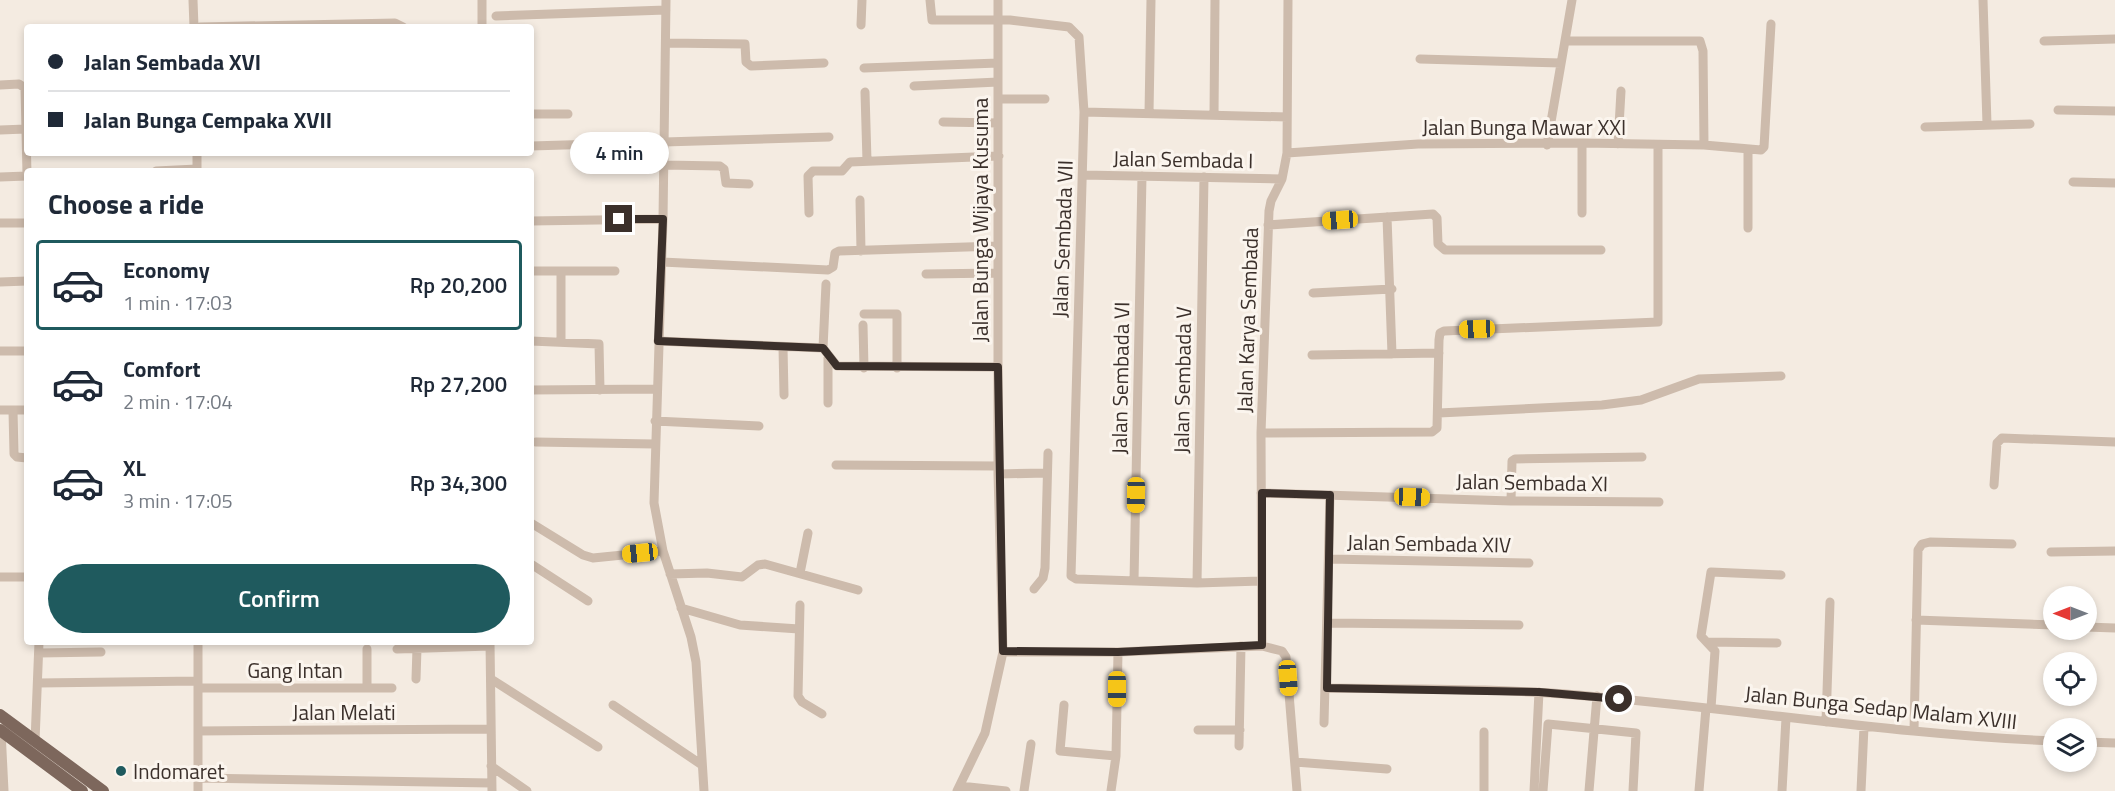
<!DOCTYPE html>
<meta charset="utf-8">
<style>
:root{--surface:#fff;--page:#f6f6f7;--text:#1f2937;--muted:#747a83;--line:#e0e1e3;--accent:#1f5a5e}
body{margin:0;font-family:"Titillium Web",sans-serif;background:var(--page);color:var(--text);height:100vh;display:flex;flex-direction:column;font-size:22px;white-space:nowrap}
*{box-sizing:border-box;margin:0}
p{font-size:20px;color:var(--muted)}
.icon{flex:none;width:33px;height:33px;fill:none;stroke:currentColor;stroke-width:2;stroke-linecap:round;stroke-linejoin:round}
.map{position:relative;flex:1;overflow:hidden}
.drawer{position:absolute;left:24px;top:168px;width:510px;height:477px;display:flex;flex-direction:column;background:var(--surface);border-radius:6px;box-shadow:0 3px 9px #0003}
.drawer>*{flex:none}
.hud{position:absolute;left:24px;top:24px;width:510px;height:132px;border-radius:6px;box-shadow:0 3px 9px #0003;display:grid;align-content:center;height:132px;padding:0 24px;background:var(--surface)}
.needle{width:39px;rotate:270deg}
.fabs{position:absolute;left:2043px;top:586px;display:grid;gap:12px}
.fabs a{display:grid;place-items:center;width:54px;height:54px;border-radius:50%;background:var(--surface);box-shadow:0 3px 9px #0003;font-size:30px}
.end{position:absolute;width:27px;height:27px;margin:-14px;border:8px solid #3b302b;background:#fff;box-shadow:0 0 0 3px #fff}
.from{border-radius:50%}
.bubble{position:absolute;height:42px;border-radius:21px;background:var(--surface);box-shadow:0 3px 9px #0003;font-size:20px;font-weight:600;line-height:42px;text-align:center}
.car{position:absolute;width:18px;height:36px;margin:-18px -9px;border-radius:8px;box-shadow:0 0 4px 2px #0007;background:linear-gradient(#f5c518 24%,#345 0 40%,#f5c518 0 76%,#345 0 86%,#f5c518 0)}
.hud b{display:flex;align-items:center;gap:21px;height:57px;font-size:22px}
.hud b+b{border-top:2px solid var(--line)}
.hud i{width:15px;height:15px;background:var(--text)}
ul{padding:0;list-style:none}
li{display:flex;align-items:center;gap:18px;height:90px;margin:0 12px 9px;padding:0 12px;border:3px solid transparent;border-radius:6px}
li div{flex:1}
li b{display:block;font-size:22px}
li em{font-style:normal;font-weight:600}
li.active{border-color:var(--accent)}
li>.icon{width:54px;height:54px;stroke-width:1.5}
h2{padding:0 24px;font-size:27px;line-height:72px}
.primary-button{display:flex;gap:12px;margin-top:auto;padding:12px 24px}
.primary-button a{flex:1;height:69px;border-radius:36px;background:var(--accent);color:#fff;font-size:24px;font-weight:600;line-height:69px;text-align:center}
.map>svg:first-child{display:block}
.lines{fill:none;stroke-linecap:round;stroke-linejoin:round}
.minor{stroke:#cdbbac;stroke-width:9}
.major{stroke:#7d675c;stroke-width:12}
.route{stroke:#3b302b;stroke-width:8}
.poi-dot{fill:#1f5a5e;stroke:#fbf5ee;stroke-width:2}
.labels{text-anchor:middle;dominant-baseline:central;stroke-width:6;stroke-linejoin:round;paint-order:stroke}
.street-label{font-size:21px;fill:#3b302b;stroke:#fbf5ee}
.poi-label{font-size:21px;fill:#3b302b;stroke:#fbf5ee;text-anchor:start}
</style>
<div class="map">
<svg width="2115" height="791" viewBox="0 0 2115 791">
<rect width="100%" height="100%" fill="#f4ebe1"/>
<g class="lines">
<path class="minor" d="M193,0L194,27
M482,0V27
M666,0L663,219L654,503L663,551L691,637L696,662L704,791
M930,0L932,20H1010L1069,27L1079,37L1084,112L1071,576L1076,579L1197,583L1261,581
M1983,0L1987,124
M496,16L666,10
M861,25L862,0
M200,27L395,23L403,27
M1566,41H1700L1703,51L1704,145
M2044,41L2115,39
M666,43L745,44L746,62L751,66L824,63
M1420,59L1561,63
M864,68L998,63
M0,85L19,84L25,88L27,174
M914,86L998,82
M865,92L867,161
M998,99H1045
M2058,110L2115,111
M1084,112L1287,117
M1149,113L1151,0
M531,114H568
M1214,115L1215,0
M943,122L998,123
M1925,127L2030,124
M0,130L26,129
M1582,143V213
M1618,144L1621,91
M1547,145L1572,0
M531,146L829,137
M197,153V171
M1287,153L1418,144L1582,143L1704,145L1761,150L1764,147L1771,24
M664,165L720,166L724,169L726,183L749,184
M156,171L197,169
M1083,175L1282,179
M0,177L27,176
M2073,182L2115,183
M860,200L861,251
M809,213L808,176L813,171H842L850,162L999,156
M1387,217L1392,354
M531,221L663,219
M0,223H27
M1268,225L1433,214L1437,218L1438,244L1445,250H1601
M1748,228V150
M662,262L828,270L833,267L835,253L839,251L998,246
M531,271H615
M926,274L998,273
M0,282L27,281
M1313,293L1392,289
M864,314H897V368
M863,325L864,368
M531,341L599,344L600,390
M658,341L823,348L837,366L998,367
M561,342V272
M783,347L784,395
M823,348L826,284
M0,351H27
M1312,355L1439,353
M828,357V403
M531,390L657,389
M0,410H27
M13,411L14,454L17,457L27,458
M1439,413L1602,405L1641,400L1699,379L1781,376
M655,421L759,426
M1261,433L1432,432L1437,428L1439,340L1440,333L1444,331L1658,322V146
M536,442L654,444
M836,465L998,466
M998,474L1046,473
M1994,485L1997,443L2002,438L2115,442
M1261,493L1511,501L1659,502
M1511,501L1512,461L1515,459L1642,457
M531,523L583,555L593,558L663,551
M2051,552L2115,551
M1329,559L1529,563
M531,564L588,601
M800,573L808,533
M670,574L707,573L742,577L758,565L765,564L858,590
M0,577H27
M1134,581L1142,176
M1197,583L1204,177
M1034,589L1043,578L1045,568L1048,453
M800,605L798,696L802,702L822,714
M681,608L740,625L799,629
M1916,620L2054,625
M1328,623L1519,625
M2086,627L2115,628
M490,642L492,791
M1708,642L1777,643
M1262,646L1261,433L1269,211L1271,201L1282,179L1287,153L1288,0
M397,649L490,646
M1003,652H1118L1262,646L1282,651L1286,657L1297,791
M39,653L101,652
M416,679L417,648
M491,679L598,747
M38,683L198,681
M198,688H392
M367,688V649
M1327,688C1417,689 1508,688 1598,697C1750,710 1901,735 2054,741
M613,705L702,765
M1064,705L1060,751L1116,756
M1711,708L1715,651L1701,636L1711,572L1781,575
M1826,722L1830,602
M1324,723L1330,495
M1198,730H1240
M1914,730L1918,550L1922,544L1930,542L2012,544
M1,731L4,791
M198,731L491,729
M35,741L39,642
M2086,742L2115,743
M1239,746L1241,646
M1295,762L1387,769
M491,766L527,791
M198,778L491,783
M960,786L1006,791
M198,791V642
M957,791L985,733L1003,652L998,474V0
M1024,791L1031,744
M1111,791L1116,756L1118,652
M1484,791V732
M1534,791L1539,692
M1543,791L1548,724L1636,733L1633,791
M1589,791L1597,696
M1699,791L1706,708
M1782,791L1786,718
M1861,791L1864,727"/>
<path class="major" d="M0,715L103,791
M0,730L82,791"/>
</g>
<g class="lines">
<path class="route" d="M619,219H663L658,341L823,348L837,366L998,367L1003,651L1118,652L1262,645V493L1330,495L1327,688L1539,692L1619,699"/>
</g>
<circle class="poi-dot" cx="121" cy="771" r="6"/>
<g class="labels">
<g class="street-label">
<text x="1524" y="127">Jalan Bunga Mawar XXI</text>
<text transform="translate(1183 159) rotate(1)">Jalan Sembada I</text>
<text transform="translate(980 220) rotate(-90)">Jalan Bunga Wijaya Kusuma</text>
<text transform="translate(1062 239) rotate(-88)">Jalan Sembada VII</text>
<text transform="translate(1247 320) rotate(-88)">Jalan Karya Sembada</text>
<text transform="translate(1120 378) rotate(-89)">Jalan Sembada VI</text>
<text transform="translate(1182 380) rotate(-89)">Jalan Sembada V</text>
<text transform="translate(1532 482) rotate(1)">Jalan Sembada XI</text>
<text transform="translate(1429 543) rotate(1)">Jalan Sembada XIV</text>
<text x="295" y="670">Gang Intan</text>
<text transform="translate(1881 707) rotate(6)">Jalan Bunga Sedap Malam XVIII</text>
<text x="344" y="712">Jalan Melati</text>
</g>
<g class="poi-label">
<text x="133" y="771">Indomaret</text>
</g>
</g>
</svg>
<div class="fabs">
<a><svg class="needle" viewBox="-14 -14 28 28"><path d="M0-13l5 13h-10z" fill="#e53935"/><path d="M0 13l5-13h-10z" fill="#747a83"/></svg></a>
<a><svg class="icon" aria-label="locate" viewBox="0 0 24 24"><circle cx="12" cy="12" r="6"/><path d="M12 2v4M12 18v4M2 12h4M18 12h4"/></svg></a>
<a><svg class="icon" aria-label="layers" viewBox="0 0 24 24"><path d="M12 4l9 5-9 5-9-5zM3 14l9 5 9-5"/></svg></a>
</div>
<i class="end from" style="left:1619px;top:699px"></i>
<i class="end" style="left:619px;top:219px"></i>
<div class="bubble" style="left:570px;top:132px;width:99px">4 min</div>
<i class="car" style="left:1340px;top:220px;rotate:266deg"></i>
<i class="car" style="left:1477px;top:329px;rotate:268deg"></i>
<i class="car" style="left:1136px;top:495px;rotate:181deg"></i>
<i class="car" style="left:1412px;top:497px;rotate:92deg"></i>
<i class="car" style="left:640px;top:553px;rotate:264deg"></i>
<i class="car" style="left:1288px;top:678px;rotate:176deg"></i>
<i class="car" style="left:1117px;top:689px;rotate:180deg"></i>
<div class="hud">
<b><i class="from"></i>Jalan Sembada XVI</b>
<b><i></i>Jalan Bunga Cempaka XVII</b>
</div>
<section class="drawer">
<h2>Choose a ride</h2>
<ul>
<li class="active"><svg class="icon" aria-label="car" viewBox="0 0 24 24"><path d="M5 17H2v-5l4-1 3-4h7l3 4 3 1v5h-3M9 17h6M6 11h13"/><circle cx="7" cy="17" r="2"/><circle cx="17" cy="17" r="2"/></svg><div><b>Economy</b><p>1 min · 17:03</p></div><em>Rp 20,200</em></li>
<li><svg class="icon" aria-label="car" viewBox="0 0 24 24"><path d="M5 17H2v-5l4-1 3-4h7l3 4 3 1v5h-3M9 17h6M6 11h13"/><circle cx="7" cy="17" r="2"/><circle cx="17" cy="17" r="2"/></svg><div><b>Comfort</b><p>2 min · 17:04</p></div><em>Rp 27,200</em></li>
<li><svg class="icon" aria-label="car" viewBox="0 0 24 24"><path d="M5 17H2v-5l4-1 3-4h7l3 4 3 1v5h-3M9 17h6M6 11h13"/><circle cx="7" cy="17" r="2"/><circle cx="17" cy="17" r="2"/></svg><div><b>XL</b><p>3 min · 17:05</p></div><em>Rp 34,300</em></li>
</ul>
<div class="primary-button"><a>Confirm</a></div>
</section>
</div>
